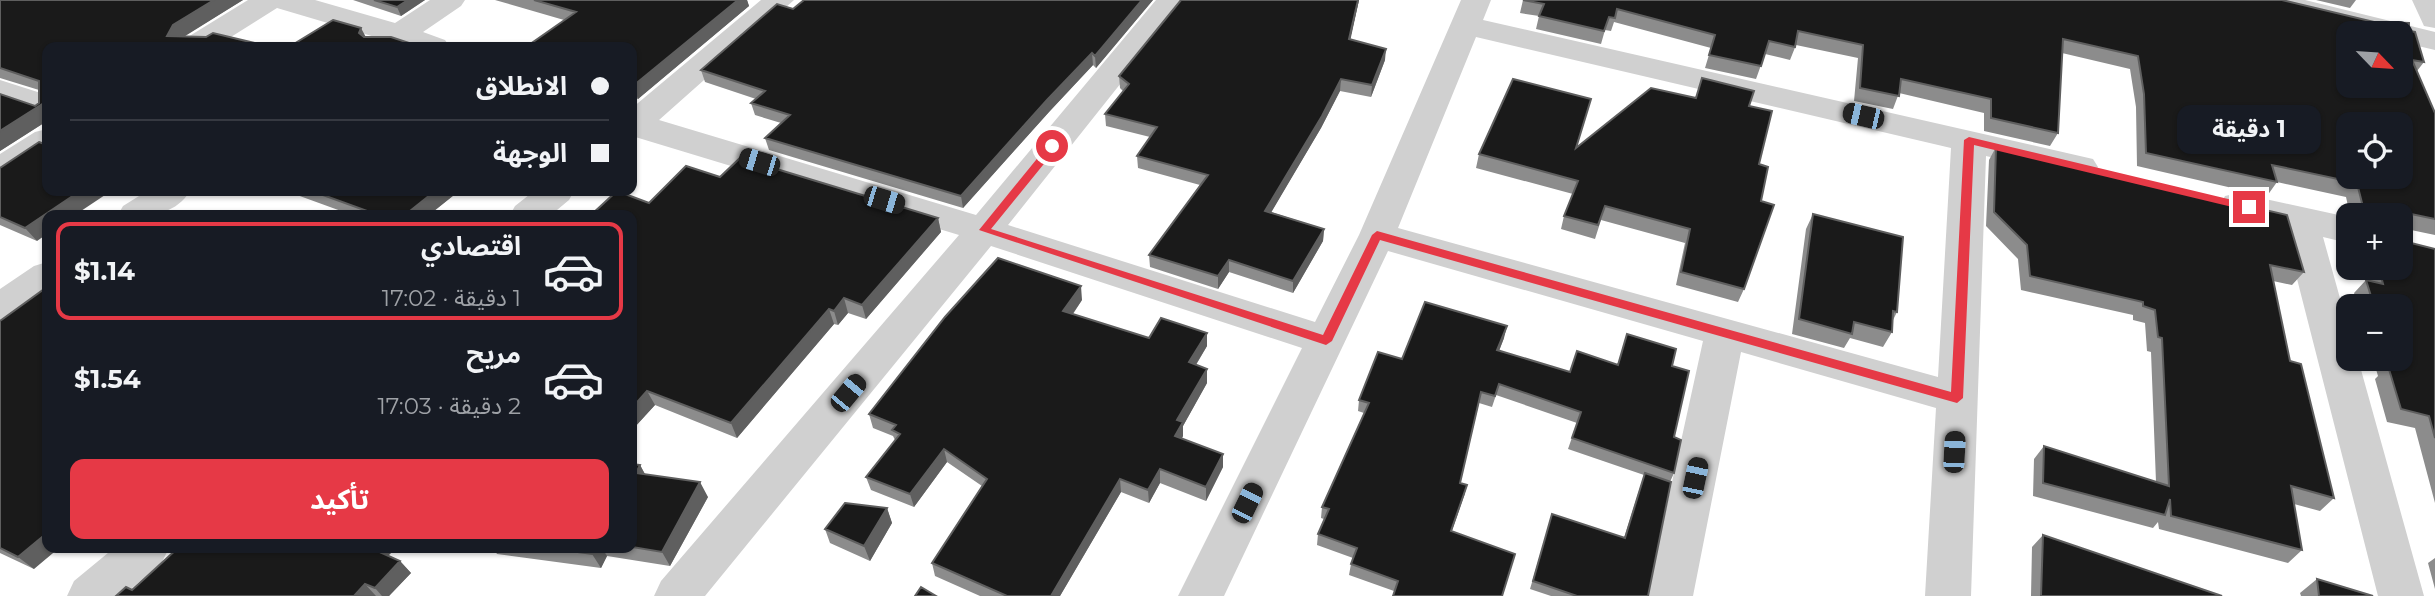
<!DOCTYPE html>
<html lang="ar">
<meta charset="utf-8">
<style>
:root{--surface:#171b24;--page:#20242c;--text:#f1f3f6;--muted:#9ea1a6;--line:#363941;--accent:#e63946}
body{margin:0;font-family:Montserrat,"Noto Sans Arabic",sans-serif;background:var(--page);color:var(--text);direction:rtl;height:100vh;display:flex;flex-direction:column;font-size:26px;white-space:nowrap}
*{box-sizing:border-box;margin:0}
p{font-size:23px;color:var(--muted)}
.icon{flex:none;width:38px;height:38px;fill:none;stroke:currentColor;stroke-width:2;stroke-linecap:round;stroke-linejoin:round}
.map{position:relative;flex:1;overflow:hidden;direction:ltr}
.drawer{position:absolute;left:42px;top:210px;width:595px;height:343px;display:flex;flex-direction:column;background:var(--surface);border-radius:14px;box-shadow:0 2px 5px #0004;direction:rtl}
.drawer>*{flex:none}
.banner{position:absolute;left:42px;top:42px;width:595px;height:154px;border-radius:14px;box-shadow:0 2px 5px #0004;direction:rtl;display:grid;align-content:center;height:154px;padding:0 28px;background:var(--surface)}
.needle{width:46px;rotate:115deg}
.controls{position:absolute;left:2336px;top:21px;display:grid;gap:14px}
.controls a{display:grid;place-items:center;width:77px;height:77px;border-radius:14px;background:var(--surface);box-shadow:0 2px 5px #0004;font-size:35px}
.end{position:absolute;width:32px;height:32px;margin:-16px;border:9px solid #e63946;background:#fff;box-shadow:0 0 0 4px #fff}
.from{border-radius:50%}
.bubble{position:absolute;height:49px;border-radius:14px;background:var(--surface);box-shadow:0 2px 5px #0004;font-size:23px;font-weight:700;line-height:49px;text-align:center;direction:rtl}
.car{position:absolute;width:21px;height:42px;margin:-21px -10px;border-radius:9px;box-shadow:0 0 5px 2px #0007;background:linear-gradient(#222 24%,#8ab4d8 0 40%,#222 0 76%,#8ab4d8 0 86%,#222 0)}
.banner b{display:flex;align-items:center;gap:24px;height:66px;font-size:26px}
.banner b+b{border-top:2px solid var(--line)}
.banner i{width:18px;height:18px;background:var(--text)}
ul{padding:12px 0 0;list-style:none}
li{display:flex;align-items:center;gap:21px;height:98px;margin:0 14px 10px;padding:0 14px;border:4px solid transparent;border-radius:14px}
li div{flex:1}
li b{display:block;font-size:26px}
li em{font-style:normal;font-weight:700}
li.current{border-color:var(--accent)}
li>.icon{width:63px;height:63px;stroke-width:1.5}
.button{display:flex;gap:14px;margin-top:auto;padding:14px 28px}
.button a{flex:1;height:80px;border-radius:14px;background:var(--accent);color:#fff;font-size:28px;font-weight:700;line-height:80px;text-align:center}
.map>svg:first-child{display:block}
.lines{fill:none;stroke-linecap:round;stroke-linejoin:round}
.minor{fill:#d0d0d0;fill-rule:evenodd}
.wall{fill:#8c8c8c}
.shaded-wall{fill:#5f5f5f}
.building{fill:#1a1a1a;stroke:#5f5f5f;stroke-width:2;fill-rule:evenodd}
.route{fill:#e63946}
</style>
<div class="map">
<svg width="2435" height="596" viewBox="0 0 2435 596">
<rect width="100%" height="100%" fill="#fff"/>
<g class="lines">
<path class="minor" d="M248,0H315L395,23L430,0H465L461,6L423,32L445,40L450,47H371L369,44L375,37L277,8L215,47H178L183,40Z
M761,0H794L659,120L976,215L1156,0H1187L1008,225L1315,322L1359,235L1461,0H1491L1483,20L2093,159L2098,167L2093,175L2081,179L1986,156L1971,596H1925L1936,408L1741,352L1693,596H1647L1703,341L1388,251L1224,596H1178L1302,348L991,246L705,596H654L661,581L959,235L632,136V108ZM1476,37L1951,148L1938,377L1398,228Z
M2252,0H2305L2435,32V50L2401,42V33H2365L2256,6Z
M2412,0H2435V28L2424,26Z
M0,80L47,95V116L0,101Z
M47,129V156L12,178L0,182V154L35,132Z
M147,191H190C173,218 146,215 118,215L123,206Z
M534,191H574L569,200L551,215H510L515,206Z
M2238,193L2348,217V243L2323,237L2348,327V359H2358L2424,596H2378L2284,228L2225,214L2220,205L2225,196Z
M47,262V295L14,318L0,322V289L34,266Z
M114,548H169L162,562L123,596H67L74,581Z"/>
</g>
<path class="wall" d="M0,0H243L184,36L271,47H47V121L0,151V94L35,106L39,103V90L0,78Z
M353,0H425L401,16Z
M495,0H747L749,6L638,99L632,97V47L564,20Z
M804,0H1153L1096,68L1093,65L1049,112L963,208L769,150L765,138L781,123L755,115L751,103L756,99L705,82L701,70L793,9Z
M1181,0H1359L1350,39L1385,60L1371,97L1340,91L1321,128L1271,212L1324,229L1323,241L1293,293L1229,272L1218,289L1150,267L1149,255L1200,185L1138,168L1137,156L1150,137L1106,126L1105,114L1123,91L1120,88L1119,76Z
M1523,0L2409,31L2424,62L2417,71L2435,113V235L2411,230V243L2435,249V503L2415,428L2387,422L2375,379L2378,376L2373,359H2401V306H2358L2354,293L2366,280L2363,268H2401V215H2350L2346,197L2277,182L2267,196L2137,166L2136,107L2130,69L2062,53L2058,133L2050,146L1984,131V113L1899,93L1893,109L1854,101L1858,58L1796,45L1790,60L1765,54L1756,79L1705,68L1711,48L1614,22L1611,31L1605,30L1601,44L1536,29L1539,16L1520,13Z
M2316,0H2356L2350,8Z
M1695,98L1749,106L1759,164L1744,289L1738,302L1676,285L1685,243L1601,220L1595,239L1561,229L1564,216L1573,194L1476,168L1479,154L1577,148Z
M1996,147L2304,272L2292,285L2273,281L2290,361L2334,498L2320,511L2294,504L2302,550L2288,563L2159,529L2158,522L2153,528L2033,496L2034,459L2044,446L2156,482L2151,352L2147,351L2145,323L2133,320V315L2021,290L2018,259L1986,226L1989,160Z
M0,168L37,241L0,225Z
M720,177L938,218L941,232L866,319L848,313L838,325L834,324L737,438L655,405L633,429L632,428V215L649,203Z
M286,191H459L429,215H352Z
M1813,214L1897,312L1893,320L1892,332L1883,347L1850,338L1844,348L1792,334L1806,229Z
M1082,300L1073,314L1149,338L1207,333V346L1196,365L1207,383L1183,426V436L1182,438L1223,467L1206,501L1160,483L1149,503L1121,492L1060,596H980L935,576L932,563L982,486L947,462L914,507L871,490L866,477L895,440L893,436L873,428L869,414Z
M0,321L34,569L0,553Z
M1627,334L1672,366L1674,473L1670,482L1648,596H1551L1530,589L1552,514L1624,538L1644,475L1568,449L1577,423L1496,395L1492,407L1479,403L1460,483L1467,485L1464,496L1394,591L1349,575L1351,564L1353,558L1317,545L1318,534L1324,519L1321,518L1322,507L1364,413L1358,411L1359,400L1402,359L1504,338L1499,351L1570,372L1618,364Z
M632,464L640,465L645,474L708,497L670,566L607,556L601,568L497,554L493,548H632Z
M887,508L892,523L870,561L830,543L825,529Z
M2043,535L2222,596H2031L2032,547Z
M178,548H396L388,555L400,561L411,573L389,596H116L132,590Z
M2435,558V589L2428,563Z
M2317,579L2373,596H2301L2300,593Z"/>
<path class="shaded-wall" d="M214,0H243L182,38L167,36L173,25Z
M408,0H425L401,16L397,7Z
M738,0H747L749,6L638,99L633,86Z
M1142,0H1153L1096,68L1095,56Z
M1358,0H1359L1348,51L1349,39Z
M361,28L368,41L359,33Z
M1386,49L1385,60L1371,97L1372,85Z
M1092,53L1093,65L1049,112L963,208L961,196L1047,100Z
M1341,79L1340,91L1321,128L1265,223V211Z
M47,101V121L0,151V131Z
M80,191H111L75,215H47V234L37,241L25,228Z
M435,191H459L429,215H405Z
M938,218L941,232L866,319L862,305Z
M1324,229L1323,241L1293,293V281Z
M1229,260V272L1218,289V276Z
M1081,286L1082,300L1065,325L1063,311Z
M844,298L848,313L838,325L834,311Z
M829,309L834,324L737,438L731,423Z
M1507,326L1504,338L1495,361L1497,350Z
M1207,333V346L1189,376V362Z
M1207,369V383L1183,426V436L1176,449L1175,436L1177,420Z
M647,391L655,405L633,429L632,426V408Z
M944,449L947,462L914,507L910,494Z
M1223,454V467L1206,501V487Z
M640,465L648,480L636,473Z
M1160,469V483L1149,503L1148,490Z
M1120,479L1121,492L1060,596H1051Z
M700,482L708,497L670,566L662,552Z
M1467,485L1464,496L1448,542L1451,531Z
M887,508L892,523L870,561L864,546Z
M47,533V548H59L34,569L18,557Z
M373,548H396L383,561L373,549Z
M595,548H602L607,556L601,568L592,554Z
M400,561L411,573L389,596H382L375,588Z
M365,584L376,596H354Z"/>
<path class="building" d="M0,0H214L173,25L167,36L206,37L213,33L271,47H47V101L0,131V94L35,106L39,103V81L0,68Z
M374,0H408L397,7Z
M534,0H738L633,86H632V47H526L576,12Z
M804,0H1142L1095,56L1092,53L1047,100L961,196L765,138L790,115L751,103L765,91L701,70L777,4L793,9Z
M1181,0H1358L1349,39L1386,49L1372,85L1341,79L1322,116L1265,211L1324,229L1293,281L1229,260L1218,276L1149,255L1208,175L1137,156L1157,127L1105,114L1129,84L1119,76Z
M1523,0H2282L2374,22L2409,23V31L2415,32L2424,62L2412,60L2435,113V219L2411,214V243L2435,249V438L2429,416L2401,409L2388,366L2392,367L2390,359H2401V306H2374L2366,280L2383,284L2379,268H2401V215H2365L2357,183L2272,165L2277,182L2146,153L2144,94L2138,56L2063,39L2058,133L1991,118V99L1901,79L1899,96L1860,88L1863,45L1798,31L1795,47L1769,41L1761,66L1709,55L1715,35L1617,9L1615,18L1609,17L1604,31L1539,16L1544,4ZM2348,33H2401V86H2348ZM2348,124H2401V177H2348Z
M333,20L361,28L359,33L364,37H391L421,47H289Z
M1702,78L1754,91L1749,106L1772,111L1759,164L1768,167L1761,201L1774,205L1744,289L1681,272L1690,229L1605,206L1598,225L1564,216L1578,181L1479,154L1513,79L1591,99L1576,148L1651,88L1696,98Z
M39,142L47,145V191H80L25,228L0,217V168Z
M1996,147L2287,215L2304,272L2270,265L2290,361L2301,364L2334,498L2291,486L2302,550L2171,516L2170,499L2165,515L2043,483L2044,446L2169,486L2162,338L2158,337L2155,310L2143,306V302L2030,276L2027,245L1994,212Z
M740,158L938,218L862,305L844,298L834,311L829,309L731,423L647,391L632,408V215H591L617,191L649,203L686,166L720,177Z
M312,191H435L405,215H378Z
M1813,214L1903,237L1897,312L1893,311L1892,332L1854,322L1852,334L1799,319Z
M998,258L1081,286L1063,311L1149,338L1161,318L1207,333L1189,362L1207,369L1177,420L1183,422L1175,436L1223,454L1206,487L1160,469L1148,490L1120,479L1051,596H1007L932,563L987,479L944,449L910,494L866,477L900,434L892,430L896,425L869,414L945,317Z
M47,287V533L18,557L0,548V321Z
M1425,302L1507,326L1497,350L1570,372L1577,351L1618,365L1627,334L1676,349L1672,366L1689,371L1674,437L1681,440L1674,473L1572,438L1581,412L1499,384L1495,396L1481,392L1460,483L1467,485L1451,531L1515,554L1502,596H1393L1398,581L1351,564L1357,548L1318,534L1329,509L1322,507L1369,403L1359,400L1378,352L1402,359Z
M632,464L640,465L636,473L700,482L662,552L632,547Z
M1645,473L1671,482L1648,596H1577L1533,581L1552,514L1625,538Z
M845,503L887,508L864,546L825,529Z
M2043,535L2222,596H2041Z
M178,548H373V549L400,561L375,588L365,584L354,596H116L126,587L132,590Z
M547,548H595L592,554Z
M2317,579L2373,596H2319Z
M921,587L936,596H915Z"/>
<path class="route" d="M1969,137L2249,204L2254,207L2249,211L1974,145L1963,398L1957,403L1380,240L1332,341L1326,345L979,230L1049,144H1056V149L991,229L1323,335L1372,235L1377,231L1951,392L1964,140Z"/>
</svg>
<div class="controls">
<a><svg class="needle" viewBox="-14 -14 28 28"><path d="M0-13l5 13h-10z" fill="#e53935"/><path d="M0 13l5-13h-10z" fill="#9ea1a6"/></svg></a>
<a><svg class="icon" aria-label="locate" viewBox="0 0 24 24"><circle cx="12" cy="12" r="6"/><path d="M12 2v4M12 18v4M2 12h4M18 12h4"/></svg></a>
<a>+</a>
<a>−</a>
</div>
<i class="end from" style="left:1052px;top:146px"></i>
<i class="end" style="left:2249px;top:207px"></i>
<div class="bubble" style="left:2177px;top:105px;width:144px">1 دقيقة</div>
<i class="car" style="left:1863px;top:116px;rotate:283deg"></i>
<i class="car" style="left:759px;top:162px;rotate:287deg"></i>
<i class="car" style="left:884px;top:200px;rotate:107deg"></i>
<i class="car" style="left:848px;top:393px;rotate:40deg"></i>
<i class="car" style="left:1954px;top:452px;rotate:3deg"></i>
<i class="car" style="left:1695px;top:478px;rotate:12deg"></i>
<i class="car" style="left:1247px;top:503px;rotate:26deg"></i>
<div class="banner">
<b><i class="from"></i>الانطلاق</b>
<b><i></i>الوجهة</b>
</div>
<section class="drawer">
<ul>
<li class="current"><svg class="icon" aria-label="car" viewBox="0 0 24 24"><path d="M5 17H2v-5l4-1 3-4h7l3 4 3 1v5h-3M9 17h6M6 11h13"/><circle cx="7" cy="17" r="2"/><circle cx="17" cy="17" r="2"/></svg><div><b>اقتصادي</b><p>1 دقيقة · 17:02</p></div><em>$1.14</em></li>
<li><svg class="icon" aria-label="car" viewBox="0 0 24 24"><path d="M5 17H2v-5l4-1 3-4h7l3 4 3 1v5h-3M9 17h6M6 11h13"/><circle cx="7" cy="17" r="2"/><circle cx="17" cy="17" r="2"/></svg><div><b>مريح</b><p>2 دقيقة · 17:03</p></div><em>$1.54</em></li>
</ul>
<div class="button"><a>تأكيد</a></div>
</section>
</div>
